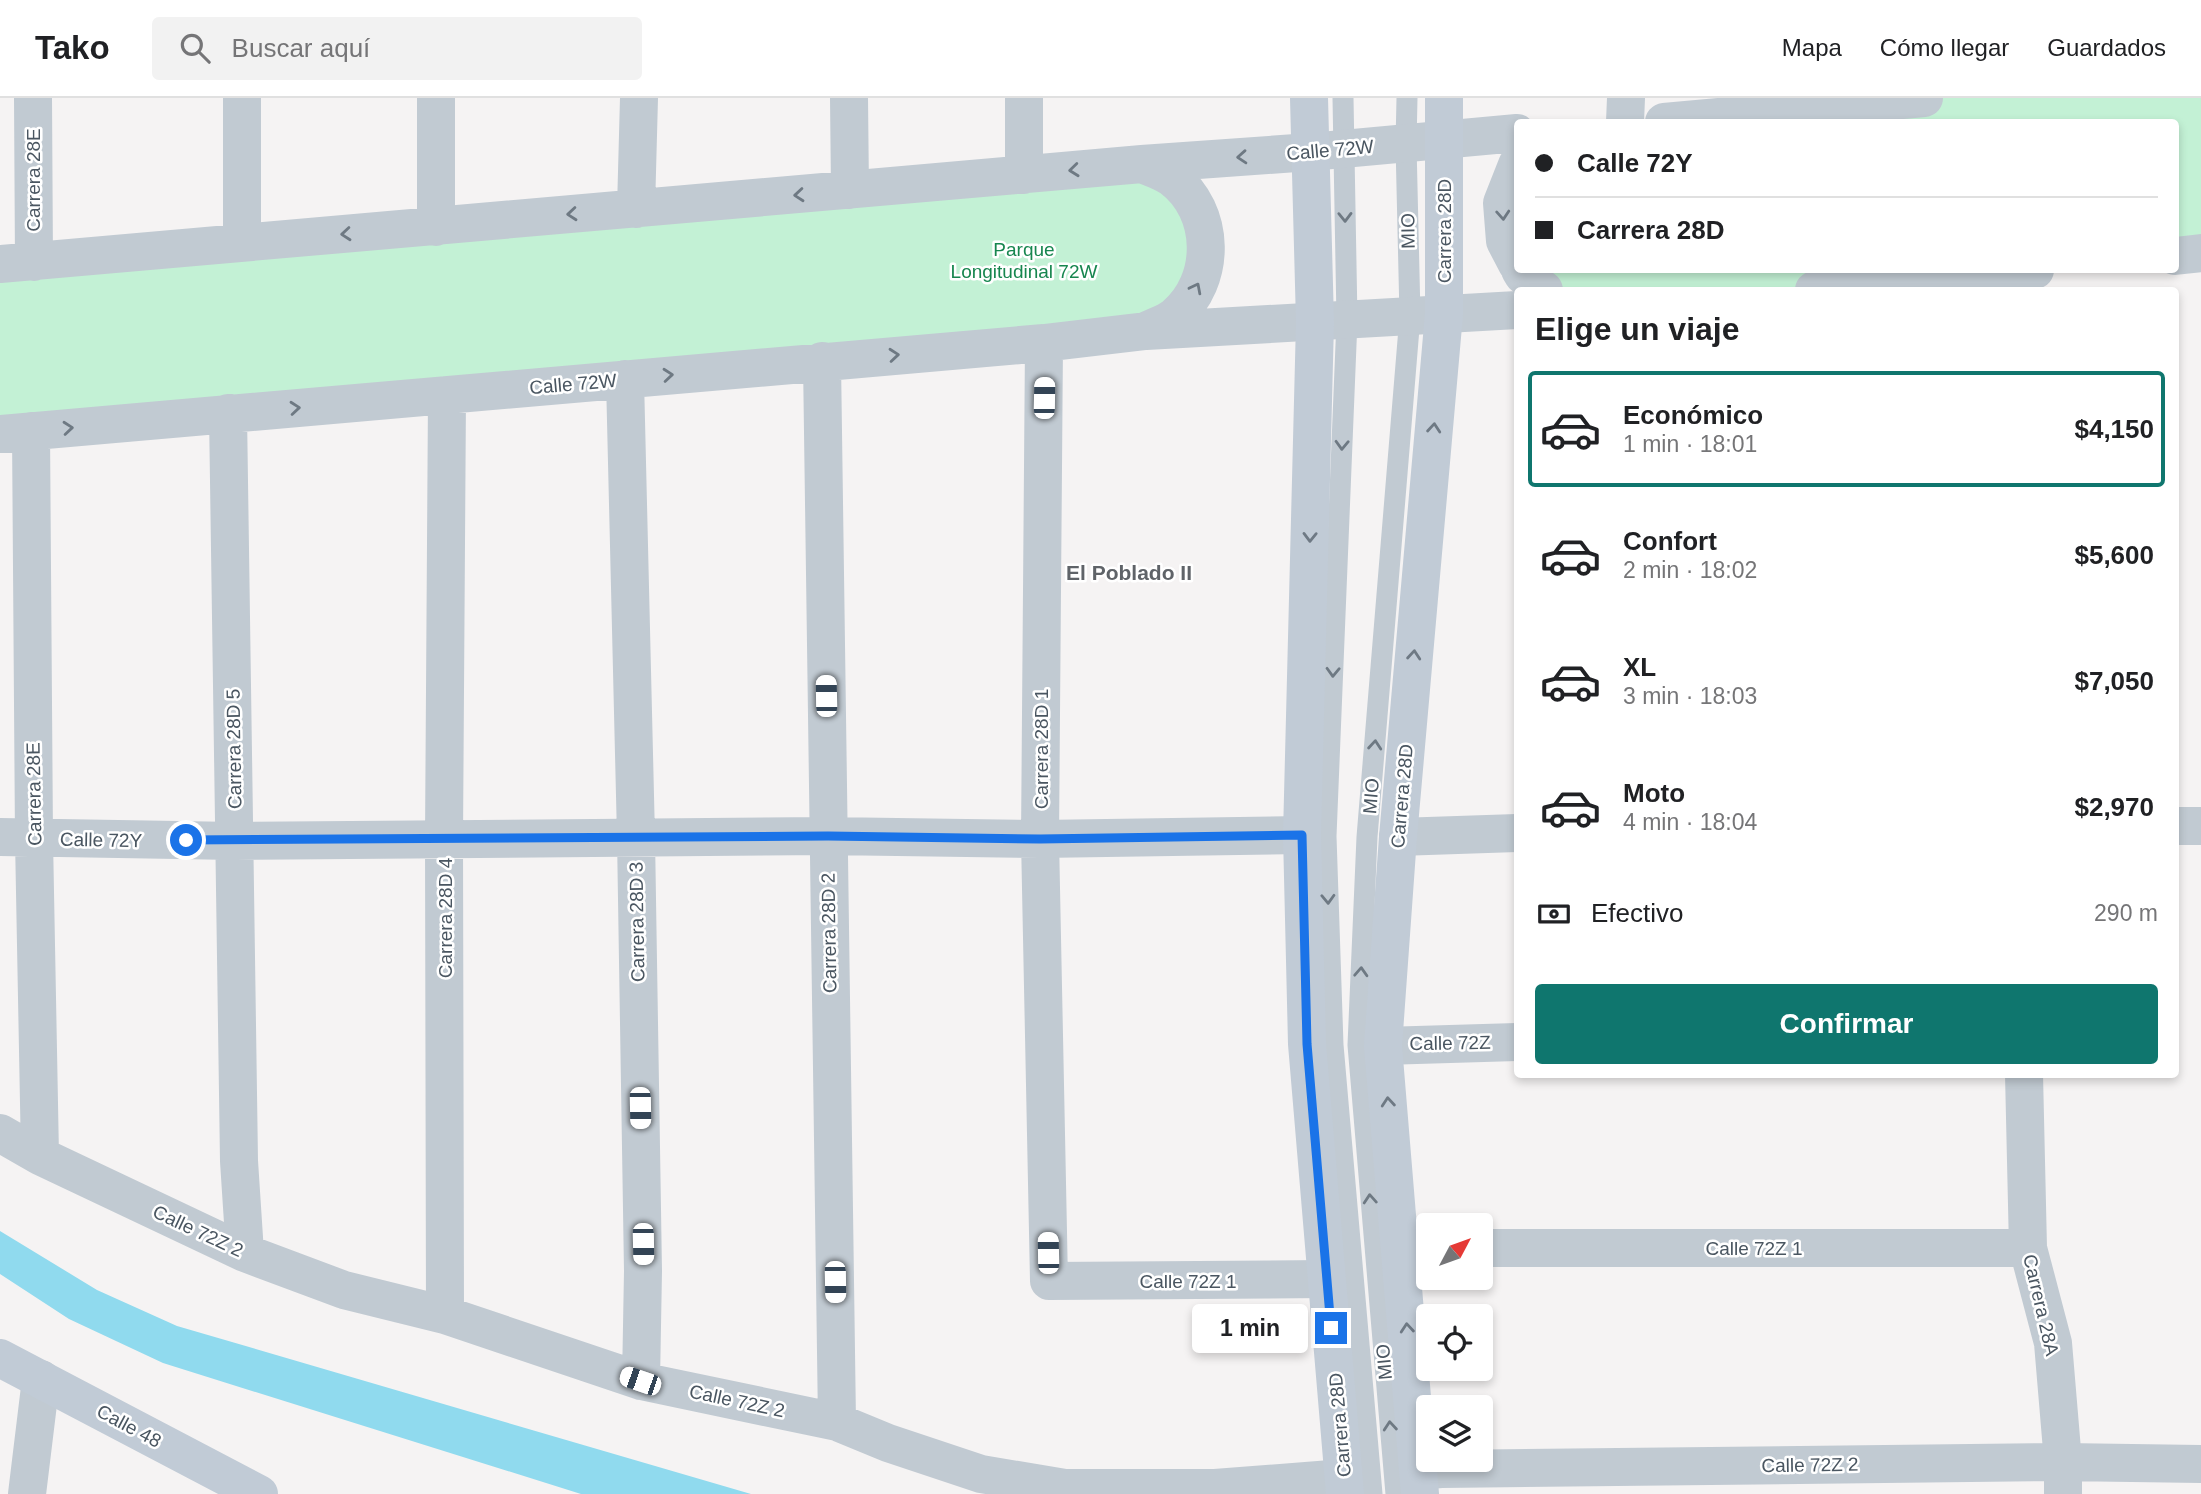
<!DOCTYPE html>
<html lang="es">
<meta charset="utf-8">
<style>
:root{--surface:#fff;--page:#f2f2f2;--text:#202124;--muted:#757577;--line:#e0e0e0;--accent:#0f766e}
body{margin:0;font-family:Helvetica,sans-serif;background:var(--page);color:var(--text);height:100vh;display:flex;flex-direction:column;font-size:26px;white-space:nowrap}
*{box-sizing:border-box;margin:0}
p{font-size:23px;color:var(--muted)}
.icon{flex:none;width:38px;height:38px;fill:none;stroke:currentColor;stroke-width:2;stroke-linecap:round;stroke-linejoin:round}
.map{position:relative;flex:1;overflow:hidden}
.sheet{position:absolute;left:1514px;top:189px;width:665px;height:791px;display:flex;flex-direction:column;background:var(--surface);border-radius:7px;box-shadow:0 4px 10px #0003}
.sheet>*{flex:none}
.top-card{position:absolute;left:1514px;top:21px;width:665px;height:154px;border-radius:7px;box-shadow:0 4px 10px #0003;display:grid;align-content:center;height:154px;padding:0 21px;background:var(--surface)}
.needle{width:46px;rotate:49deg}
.buttons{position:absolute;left:1416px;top:1115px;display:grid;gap:14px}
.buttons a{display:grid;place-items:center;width:77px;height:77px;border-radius:7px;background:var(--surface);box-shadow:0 4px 10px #0003;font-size:35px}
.end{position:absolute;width:32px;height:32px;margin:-16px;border:9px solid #1a73e8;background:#fff;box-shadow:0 0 0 4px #fff}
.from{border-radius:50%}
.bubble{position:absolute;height:49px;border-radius:7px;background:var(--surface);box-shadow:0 4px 10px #0003;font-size:23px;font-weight:800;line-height:49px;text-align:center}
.car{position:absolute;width:21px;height:42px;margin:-21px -10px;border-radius:9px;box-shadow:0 0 5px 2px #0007;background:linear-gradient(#fff 24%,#345 0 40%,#fff 0 76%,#345 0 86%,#fff 0)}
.top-card b{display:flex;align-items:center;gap:24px;height:66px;font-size:26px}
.top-card b+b{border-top:2px solid var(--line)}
.top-card i{width:18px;height:18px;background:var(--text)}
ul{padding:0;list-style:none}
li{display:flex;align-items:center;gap:21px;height:116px;margin:0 14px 10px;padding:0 7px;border:4px solid transparent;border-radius:7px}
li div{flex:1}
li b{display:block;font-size:26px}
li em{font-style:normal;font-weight:800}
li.on{border-color:var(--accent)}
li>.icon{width:63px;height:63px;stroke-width:1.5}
h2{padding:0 21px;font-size:32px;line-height:84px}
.pay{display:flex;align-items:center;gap:18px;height:77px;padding:0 21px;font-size:26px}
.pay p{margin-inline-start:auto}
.primary-button{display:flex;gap:14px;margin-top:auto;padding:14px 21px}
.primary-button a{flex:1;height:80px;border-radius:7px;background:var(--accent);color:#fff;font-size:28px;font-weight:800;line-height:80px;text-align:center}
header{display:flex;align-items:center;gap:42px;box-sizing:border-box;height:98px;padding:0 35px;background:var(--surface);border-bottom:2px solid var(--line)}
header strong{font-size:33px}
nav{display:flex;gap:38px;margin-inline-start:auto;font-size:24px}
.search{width:490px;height:63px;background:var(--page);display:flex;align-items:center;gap:18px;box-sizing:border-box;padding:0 24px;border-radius:7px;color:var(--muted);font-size:26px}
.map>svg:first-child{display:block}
.green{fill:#c3f1d5}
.water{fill:#90daee}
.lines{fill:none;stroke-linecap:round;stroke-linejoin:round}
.lane{stroke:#c1cad2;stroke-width:21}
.street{stroke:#c1cad2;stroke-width:38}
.secondary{stroke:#c1cbd6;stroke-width:38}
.oneway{stroke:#6e7983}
.oneway2{stroke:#6e7984}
.route{stroke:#1a73e8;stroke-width:9}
.labels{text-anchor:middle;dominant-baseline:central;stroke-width:5;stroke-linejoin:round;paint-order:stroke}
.street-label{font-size:19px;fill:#4a5661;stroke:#fff}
.park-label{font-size:19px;fill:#17864f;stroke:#fff}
.neighbourhood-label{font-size:21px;font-weight:bold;fill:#5f6368;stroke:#fff}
</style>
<header>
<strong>Tako</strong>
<div class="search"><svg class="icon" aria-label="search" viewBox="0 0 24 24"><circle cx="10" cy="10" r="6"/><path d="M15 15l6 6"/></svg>Buscar aquí</div>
<nav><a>Mapa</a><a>Cómo llegar</a><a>Guardados</a></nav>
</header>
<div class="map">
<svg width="2201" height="1396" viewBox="0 0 2201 1396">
<rect width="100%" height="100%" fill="#f5f3f3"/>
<path class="green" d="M1924,0H2201V155L2175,158V24H1664Z
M1142,66L1205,133L1174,219L0,336V166Z
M1520,172H2035L1814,192H1544Z"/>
<path class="water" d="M0,1133L97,1192L177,1228L751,1396H581L163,1265L69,1221L0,1176Z"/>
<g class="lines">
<path class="lane" d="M1343,0L1347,222L1326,738L1333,947L1372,1396
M1396,1396L1358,947L1367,739L1410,218L1406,46L1407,0"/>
<path class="street" d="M33,0L34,164
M242,0V145
M849,0L850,92
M1625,24L1626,0
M1664,24L1924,0
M1142,66C1152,70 1164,74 1172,80C1216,113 1217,183 1175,218C1167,225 1155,228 1146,233
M1517,67L1502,105L1505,143L1517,166
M1024,77V0
M636,111L639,0
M436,129V0
M2175,158L2201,155
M0,166L1142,66L1310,54L1517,35
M1520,172L1523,177L1544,192
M1814,192L2035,172
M1044,245L1040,741L1049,1183L1327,1181
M822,263L837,1324
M625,281L636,739L643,1173L641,1283
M228,315L239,1063L245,1155
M31,333L34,741L40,1058
M0,336L1044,245L1146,233L1517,212
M2175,728H2201
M0,739L236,743L828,738L1040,741L1302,737
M1398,739L1517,735
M1383,948L1517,944
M2024,976L2028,1150L2053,1245L2063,1364V1396
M0,1035L40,1058L245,1155L344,1192L445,1217L641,1283L837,1324L888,1345L981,1376L1065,1390H1215L1344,1380
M1400,1150H1428
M1480,1150H2028
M445,1217L444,740L447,297
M1418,1373L1441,1371L2063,1364L2201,1366
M27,1396L41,1281"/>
<path class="secondary" d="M1309,0L1315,224L1302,737L1307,946L1345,1396
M0,1260L259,1396
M1420,1396L1383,948L1398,739L1444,216V0"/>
</g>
<defs><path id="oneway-chevron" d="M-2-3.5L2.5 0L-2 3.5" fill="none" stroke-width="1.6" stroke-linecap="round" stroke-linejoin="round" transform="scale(1.75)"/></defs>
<g class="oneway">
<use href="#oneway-chevron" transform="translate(1242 59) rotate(176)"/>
<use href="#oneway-chevron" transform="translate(1074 72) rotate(174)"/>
<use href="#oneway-chevron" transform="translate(799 97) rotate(175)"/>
<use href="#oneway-chevron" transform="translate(572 116) rotate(175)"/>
<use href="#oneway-chevron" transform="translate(1503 117) rotate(86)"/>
<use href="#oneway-chevron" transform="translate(1345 119) rotate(89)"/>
<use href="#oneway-chevron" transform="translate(346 136) rotate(175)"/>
<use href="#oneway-chevron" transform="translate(1196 190) rotate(-63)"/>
<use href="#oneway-chevron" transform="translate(894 257) rotate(-5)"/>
<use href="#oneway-chevron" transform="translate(668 277) rotate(-5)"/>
<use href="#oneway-chevron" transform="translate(295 310) rotate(-5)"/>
<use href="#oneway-chevron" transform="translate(68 330) rotate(-5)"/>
<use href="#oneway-chevron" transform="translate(1342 347) rotate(92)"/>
<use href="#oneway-chevron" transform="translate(1333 574) rotate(92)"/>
<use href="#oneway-chevron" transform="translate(1375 647) rotate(-85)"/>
<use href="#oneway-chevron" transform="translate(1328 801) rotate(88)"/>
<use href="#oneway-chevron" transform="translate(1361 874) rotate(-87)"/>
<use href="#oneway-chevron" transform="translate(1370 1101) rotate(-94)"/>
<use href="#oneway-chevron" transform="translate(1390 1328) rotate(-95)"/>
</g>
<g class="oneway2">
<use href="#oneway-chevron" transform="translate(1434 330) rotate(-85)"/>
<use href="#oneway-chevron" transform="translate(1310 439) rotate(91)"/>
<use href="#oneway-chevron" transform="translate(1414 557) rotate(-85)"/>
<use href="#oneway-chevron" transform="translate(1388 1004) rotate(-95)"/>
<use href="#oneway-chevron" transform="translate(1407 1230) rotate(-95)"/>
</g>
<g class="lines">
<path class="route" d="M186,742L828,738L1040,741L1302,737L1307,946L1331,1230"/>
</g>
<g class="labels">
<g class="street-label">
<text transform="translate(1330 52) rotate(-5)">Calle 72W</text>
<text transform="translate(33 82) rotate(-90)">Carrera 28E</text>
<text transform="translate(1408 133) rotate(-91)">MIO</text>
<text transform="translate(1444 133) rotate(-90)">Carrera 28D</text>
<text transform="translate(573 286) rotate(-5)">Calle 72W</text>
<text transform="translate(234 651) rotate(-91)">Carrera 28D 5</text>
<text transform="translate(1041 651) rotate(-90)">Carrera 28D 1</text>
<text transform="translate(34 696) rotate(-91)">Carrera 28E</text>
<text transform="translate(1371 698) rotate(-85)">MIO</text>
<text transform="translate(1402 698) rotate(-85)">Carrera 28D</text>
<text transform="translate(101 742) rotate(1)">Calle 72Y</text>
<text transform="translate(445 820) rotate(-90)">Carrera 28D 4</text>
<text transform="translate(637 824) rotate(-91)">Carrera 28D 3</text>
<text transform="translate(829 835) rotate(-91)">Carrera 28D 2</text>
<text transform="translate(1450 945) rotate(-1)">Calle 72Z</text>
<text transform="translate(198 1133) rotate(25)">Calle 72Z 2</text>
<text x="1754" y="1150">Calle 72Z 1</text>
<text x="1188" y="1183">Calle 72Z 1</text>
<text transform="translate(2041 1207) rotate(77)">Carrera 28A</text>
<text transform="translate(1384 1264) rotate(-95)">MIO</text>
<text transform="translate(737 1303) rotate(12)">Calle 72Z 2</text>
<text transform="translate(1340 1327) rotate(-95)">Carrera 28D</text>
<text transform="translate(129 1328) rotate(28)">Calle 48</text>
<text transform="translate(1810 1367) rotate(-1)">Calle 72Z 2</text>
</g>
<g class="park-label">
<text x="1024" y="151">Parque<tspan x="1024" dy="22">Longitudinal 72W</tspan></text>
</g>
<g class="neighbourhood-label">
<text x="1129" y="474">El Poblado II</text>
</g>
</g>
</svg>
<div class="buttons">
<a><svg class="needle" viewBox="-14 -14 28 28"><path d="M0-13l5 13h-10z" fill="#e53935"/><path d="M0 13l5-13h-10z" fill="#757577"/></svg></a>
<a><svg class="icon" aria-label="locate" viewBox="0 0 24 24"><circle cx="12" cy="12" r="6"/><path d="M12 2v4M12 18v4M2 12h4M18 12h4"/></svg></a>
<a><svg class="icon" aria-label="layers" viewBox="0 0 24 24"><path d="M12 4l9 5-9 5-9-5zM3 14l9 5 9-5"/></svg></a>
</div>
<i class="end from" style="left:186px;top:742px"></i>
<i class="end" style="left:1331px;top:1230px"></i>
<div class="bubble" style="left:1192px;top:1206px;width:116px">1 min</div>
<i class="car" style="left:1044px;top:300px;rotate:1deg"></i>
<i class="car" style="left:826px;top:598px;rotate:359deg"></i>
<i class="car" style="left:640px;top:1010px;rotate:179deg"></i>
<i class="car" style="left:643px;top:1146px;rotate:179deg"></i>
<i class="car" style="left:1048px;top:1155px;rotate:359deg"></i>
<i class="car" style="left:835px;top:1184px;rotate:179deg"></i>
<i class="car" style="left:640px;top:1283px;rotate:289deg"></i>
<div class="top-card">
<b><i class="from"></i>Calle 72Y</b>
<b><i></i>Carrera 28D</b>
</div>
<section class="sheet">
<h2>Elige un viaje</h2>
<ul>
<li class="on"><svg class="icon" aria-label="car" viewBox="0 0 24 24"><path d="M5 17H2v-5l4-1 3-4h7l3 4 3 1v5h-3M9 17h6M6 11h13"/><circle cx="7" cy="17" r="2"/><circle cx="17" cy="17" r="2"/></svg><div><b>Económico</b><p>1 min · 18:01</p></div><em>$4,150</em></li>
<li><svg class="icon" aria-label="car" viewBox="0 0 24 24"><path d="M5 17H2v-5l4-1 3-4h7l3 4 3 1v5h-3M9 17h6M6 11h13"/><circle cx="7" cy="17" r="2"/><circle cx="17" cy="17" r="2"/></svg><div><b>Confort</b><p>2 min · 18:02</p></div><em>$5,600</em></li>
<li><svg class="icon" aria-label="car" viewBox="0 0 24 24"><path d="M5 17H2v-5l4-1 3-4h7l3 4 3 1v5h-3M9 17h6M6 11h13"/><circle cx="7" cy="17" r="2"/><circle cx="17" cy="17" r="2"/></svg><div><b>XL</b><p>3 min · 18:03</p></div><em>$7,050</em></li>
<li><svg class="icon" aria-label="car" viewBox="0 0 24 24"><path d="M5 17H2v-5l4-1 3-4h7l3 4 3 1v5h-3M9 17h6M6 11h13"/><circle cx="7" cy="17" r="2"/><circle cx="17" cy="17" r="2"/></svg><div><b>Moto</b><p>4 min · 18:04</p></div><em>$2,970</em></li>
</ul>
<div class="pay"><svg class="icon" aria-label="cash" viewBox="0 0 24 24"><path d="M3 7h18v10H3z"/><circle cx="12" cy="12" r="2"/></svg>Efectivo<p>290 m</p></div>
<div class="primary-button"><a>Confirmar</a></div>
</section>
</div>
